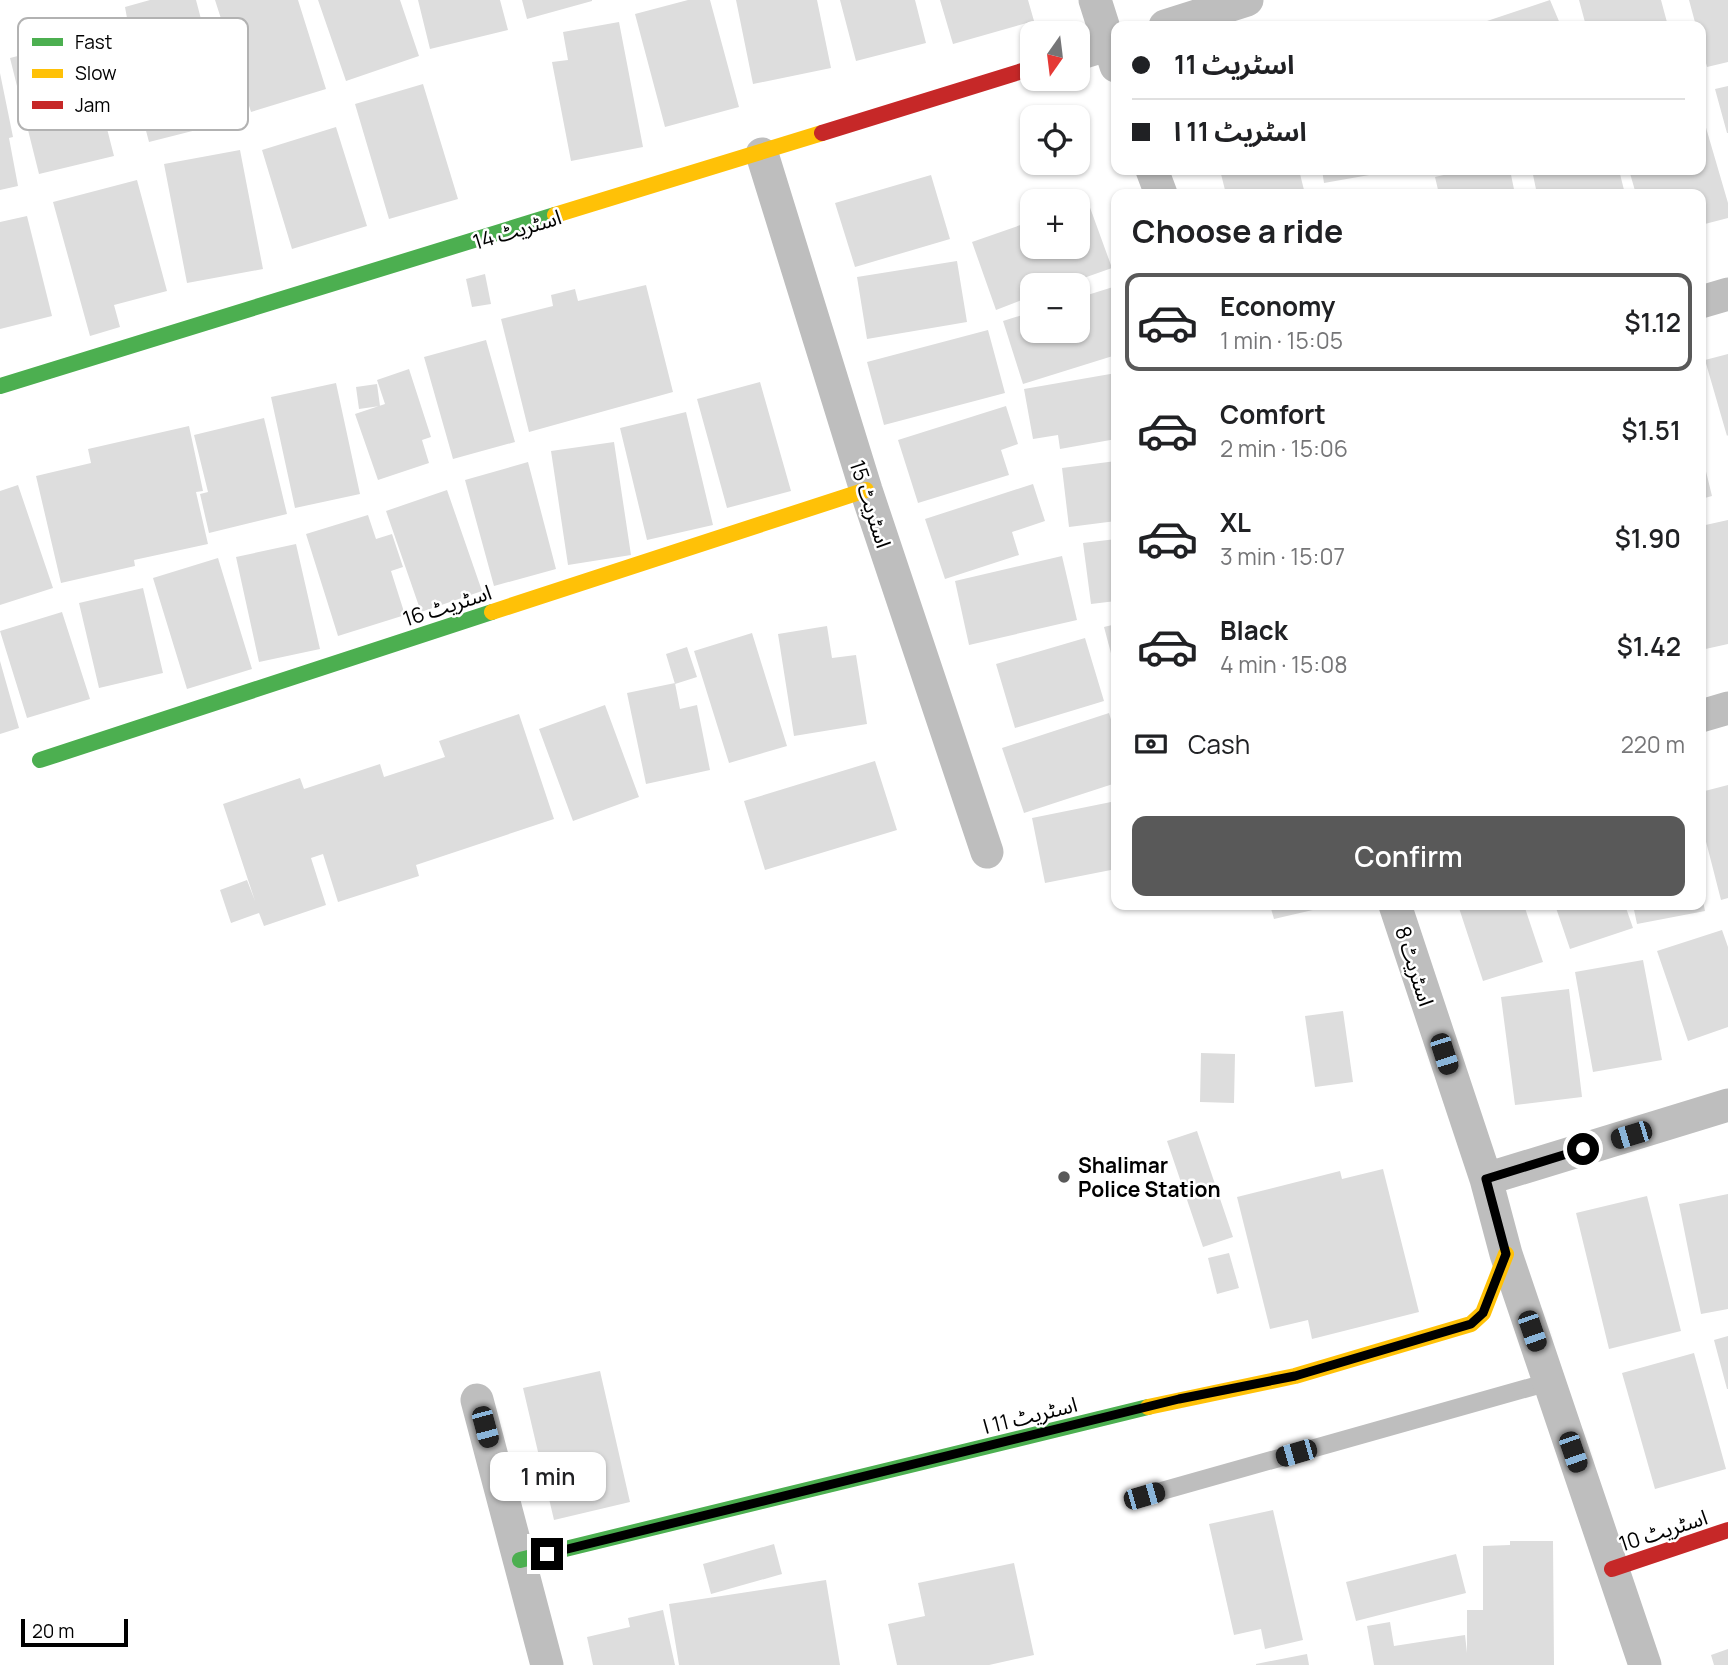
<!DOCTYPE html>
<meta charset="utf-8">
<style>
:root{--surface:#fff;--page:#f6f6f6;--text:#202124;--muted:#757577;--line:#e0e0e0;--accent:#595959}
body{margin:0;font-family:Manrope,"Noto Sans Arabic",sans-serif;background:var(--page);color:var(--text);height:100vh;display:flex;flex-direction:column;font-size:26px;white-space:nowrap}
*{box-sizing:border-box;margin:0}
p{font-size:23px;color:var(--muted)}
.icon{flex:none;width:38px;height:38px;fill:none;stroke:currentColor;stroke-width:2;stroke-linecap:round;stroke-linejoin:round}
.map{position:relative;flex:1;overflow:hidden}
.panel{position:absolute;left:1111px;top:189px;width:595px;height:721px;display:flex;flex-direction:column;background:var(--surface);border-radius:14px;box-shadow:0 2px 5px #0004}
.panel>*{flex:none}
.top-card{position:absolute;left:1111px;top:21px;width:595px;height:154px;border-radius:14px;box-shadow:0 2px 5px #0004;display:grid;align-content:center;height:154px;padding:0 21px;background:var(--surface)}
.needle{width:46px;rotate:194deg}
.tools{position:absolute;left:1020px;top:21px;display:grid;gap:14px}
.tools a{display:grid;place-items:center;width:70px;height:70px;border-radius:14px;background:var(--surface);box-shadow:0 2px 5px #0004;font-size:35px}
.scale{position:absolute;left:21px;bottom:18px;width:107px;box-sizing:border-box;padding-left:7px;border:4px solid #000;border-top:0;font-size:19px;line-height:24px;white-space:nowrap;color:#000;-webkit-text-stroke:5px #fff;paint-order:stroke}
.end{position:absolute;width:32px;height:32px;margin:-16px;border:9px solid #000;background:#fff;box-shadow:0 0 0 4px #fff}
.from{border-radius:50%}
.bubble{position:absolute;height:49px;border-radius:14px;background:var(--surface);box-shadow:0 2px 5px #0004;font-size:23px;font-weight:600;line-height:49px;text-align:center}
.car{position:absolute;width:21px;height:42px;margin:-21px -10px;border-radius:9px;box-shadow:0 0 5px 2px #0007;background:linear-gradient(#222 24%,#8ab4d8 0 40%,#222 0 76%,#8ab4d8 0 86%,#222 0)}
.top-card b{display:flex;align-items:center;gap:24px;height:66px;font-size:26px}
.top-card b+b{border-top:2px solid var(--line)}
.top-card i{width:18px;height:18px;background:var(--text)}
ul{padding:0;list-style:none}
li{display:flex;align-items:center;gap:21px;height:98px;margin:0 14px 10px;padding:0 7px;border:4px solid transparent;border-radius:14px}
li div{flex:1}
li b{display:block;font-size:26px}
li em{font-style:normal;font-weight:600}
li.on{border-color:var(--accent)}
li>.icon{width:63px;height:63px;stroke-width:1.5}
h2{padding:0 21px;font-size:32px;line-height:84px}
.pay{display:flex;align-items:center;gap:18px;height:77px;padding:0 21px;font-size:26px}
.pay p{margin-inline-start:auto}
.cta{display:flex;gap:14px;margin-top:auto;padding:14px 21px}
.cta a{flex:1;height:80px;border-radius:14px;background:var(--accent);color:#fff;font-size:28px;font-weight:600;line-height:80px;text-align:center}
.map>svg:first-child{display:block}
.building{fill:#ddd}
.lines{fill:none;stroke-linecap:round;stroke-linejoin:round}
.lane{stroke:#bebebe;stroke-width:18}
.street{stroke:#bebebe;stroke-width:33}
.fast{stroke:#4caf50;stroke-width:16}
.slow{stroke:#ffc107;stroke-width:16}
.jam{stroke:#c62828;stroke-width:16}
.route{stroke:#000;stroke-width:9}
.poi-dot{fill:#595959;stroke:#fff;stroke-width:2.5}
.labels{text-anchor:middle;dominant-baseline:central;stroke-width:5;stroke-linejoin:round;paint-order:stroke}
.street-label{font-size:21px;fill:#000;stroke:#fff}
.poi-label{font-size:21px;font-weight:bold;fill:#000;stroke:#fff;text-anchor:start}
.key{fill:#fff;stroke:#b2b2b2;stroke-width:2}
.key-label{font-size:19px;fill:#000}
</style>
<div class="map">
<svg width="1728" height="1665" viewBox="0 0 1728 1665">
<rect width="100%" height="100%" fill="#fff"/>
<path class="building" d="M150,0H196L228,122L149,142L117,21L127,18L125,7Z
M215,0H298L326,89L251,112Z
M318,0H400L419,56L346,81Z
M418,0H500L508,30L430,49Z
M522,0H592V1L527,19Z
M688,0H710L739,107L665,127L635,14Z
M736,0H817L831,68L753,84Z
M840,0H915L926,43L856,61Z
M940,0H1028L1034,21L953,44Z
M1550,0L1561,26H1482L1481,23Z
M1579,0H1661L1668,26H1586Z
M1689,0H1728V62L1707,67L1701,44V26H1696Z
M619,22L643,147L571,161L552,62L568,60L563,32Z
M84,39L114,156L39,174L10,58Z
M0,73L13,137L9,138L18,186L0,190Z
M423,84L458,199L389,219L355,104Z
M1728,86V133H1727L1715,89Z
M1702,114L1728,203V218L1701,225V194H1636L1629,170H1701Z
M336,127L367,226L292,249L262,150Z
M240,150L263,269L187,283L164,164Z
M1220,170H1299L1305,194H1226Z
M1322,170H1392V171L1324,183Z
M1465,170H1510L1515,194H1439L1435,177Z
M1532,170H1619L1625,194H1537Z
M931,175L950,239L855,267L835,203Z
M137,180L167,291L114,305L120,327L90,336L53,202Z
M1088,202L1112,268L1064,285H1032V296L996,310L972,242L1032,221V247H1078V205Z
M27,216L52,316L0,329V222Z
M957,261L967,322L867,339L857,277Z
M485,274L491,304L472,307L466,279Z
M646,285L673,392L529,432L501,319L553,306L551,295L575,289L578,301Z
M1113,287L1116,299V355L1023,384L1003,321L1032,312V331H1078V298Z
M988,330L1005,393L884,425L867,362Z
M486,340L515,442L453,459L424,357Z
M1728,354V435L1727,436L1705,360Z
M409,369L431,437L422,440L429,463L378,480L355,414L385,404L377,380Z
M1116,373V439L1060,449L1058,435L1033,439L1024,389Z
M760,382L791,491L727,508L697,399Z
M336,383L360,494L295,508L271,397Z
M377,384L380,406L359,409L356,387Z
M1006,406L1018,444L1001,450L1009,475L918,503L898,440Z
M686,412L713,525L647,540L620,428Z
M264,418L287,514L209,533L200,494L208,492L194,435Z
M189,426L203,491L196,492L208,544L134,560L135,566L61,583L36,476L91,463L88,449Z
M614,442L631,555L568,565L551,451Z
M1701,451L1712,496L1701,499Z
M1116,461V521L1069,527L1062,468Z
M528,462L556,569L494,586L465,480Z
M1033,484L1045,521L1012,532L1019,555L945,579L925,519Z
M18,485L53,588L0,605V491Z
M447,490L482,591L421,612L386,511Z
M368,515L376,539L392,534L403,567L391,571L405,615L338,636L306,534Z
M1728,520V644L1701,650V526Z
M1116,539V601L1091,604L1083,543Z
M296,544L320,649L259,662L236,557Z
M1062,556L1077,620L969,645L955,581Z
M218,558L252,669L187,689L153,578Z
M143,588L163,673L99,688L79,603Z
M62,612L90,699L27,718L0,631Z
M1116,624V672L1104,627Z
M827,626L832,658L856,655L867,724L794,736L778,634Z
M752,633L787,746L729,763L694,651Z
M1085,638L1104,701L1015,728L996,664Z
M687,647L697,677L675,684L666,654Z
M0,661L19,728L0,734Z
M675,683L680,709L697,705L710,770L646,784L627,693Z
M605,705L639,797L573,821L539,729Z
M1109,713L1116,736V783L1024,813L1002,748Z
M519,714L554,819L416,865L419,876L338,902L323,854L311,858L326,905L264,926L259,913L231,923L220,890L247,880L255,901L223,804L300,778L304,789L380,764L384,777L445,757L439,741Z
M875,761L897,830L765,870L744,801Z
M1728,785V898L1721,900L1701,822V792Z
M1116,801V869L1045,883L1032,818Z
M1702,896L1705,911L1637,924L1633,905H1701Z
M1270,905H1330V906L1274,919Z
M1458,905H1524L1543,962L1483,981Z
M1555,905H1625L1633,928L1570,949Z
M1722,930L1728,947V1027L1688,1041L1657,951Z
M1643,960L1662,1060L1593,1072L1575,972Z
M1569,989L1582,1097L1515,1105L1501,997Z
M1343,1011L1353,1082L1315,1087L1305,1016Z
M1201,1053L1235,1054L1234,1103L1200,1102Z
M1197,1131L1233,1237L1203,1247L1167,1141Z
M1383,1169L1419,1312L1312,1339L1308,1320L1270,1329L1237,1197L1340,1171L1342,1179Z
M1728,1194V1309L1701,1314L1679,1204Z
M1647,1196L1681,1331L1609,1349L1576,1213Z
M1229,1253L1239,1288L1217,1294L1208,1258Z
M1728,1336V1389H1727L1714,1340Z
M1694,1353L1726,1469L1655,1489L1622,1373Z
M600,1371L630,1502L554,1520L523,1388Z
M1273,1510L1303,1640L1265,1649L1261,1629L1234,1635L1209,1524Z
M1510,1541H1553L1554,1665H1374L1367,1626L1390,1622L1394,1646L1465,1635L1467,1653V1610H1483V1546L1510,1545Z
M774,1544L782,1574L711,1594L703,1564Z
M1456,1554L1466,1593L1356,1621L1346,1582Z
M1014,1563L1034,1655L989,1665H897L888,1624L925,1616L918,1583Z
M826,1580L840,1665H679L669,1604Z
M663,1610L675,1665H593L587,1637L630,1627L628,1618Z
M1728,1649V1665H1714L1711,1655Z
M1307,1654L1309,1665H1256V1664Z"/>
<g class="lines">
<path class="lane" d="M1144,1496L1549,1382"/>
<path class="street" d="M1095,0L1116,66
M1165,26L1247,0
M1078,54L1116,42
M762,154L866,490L987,852
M1152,170L1161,194
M1701,302L1728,294
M1701,716L1728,708
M1395,905L1486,1179L1506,1254L1645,1665
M1486,1179L1728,1105
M477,1400L547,1665"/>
<path class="fast" d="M0,386L555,215
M40,760L492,612
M520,1560L1148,1407"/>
<path class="slow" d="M555,215L822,133
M492,612L866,490
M1148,1407L1295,1376L1471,1324L1483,1313L1506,1254"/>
<path class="jam" d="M822,133L1032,68
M1612,1569L1728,1530"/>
</g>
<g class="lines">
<path class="route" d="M547,1554L1179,1399L1295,1376L1471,1324L1483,1313L1506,1254L1486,1179L1583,1149"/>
</g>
<circle class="poi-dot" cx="1064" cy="1177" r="7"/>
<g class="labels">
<g class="street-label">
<text transform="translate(517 229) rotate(-17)">اسٹریٹ 14</text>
<text transform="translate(871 504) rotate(72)">اسٹریٹ 15</text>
<text transform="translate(447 605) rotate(-18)">اسٹریٹ 16</text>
<text transform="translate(1415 966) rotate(72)">اسٹریٹ 8</text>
<text transform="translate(1030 1415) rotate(-14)">اسٹریٹ 11 ا</text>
<text transform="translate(1663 1530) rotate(-18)">اسٹریٹ 10</text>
</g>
<g class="poi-label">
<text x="1078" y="1165">Shalimar<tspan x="1078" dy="24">Police Station</tspan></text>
</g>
</g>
<rect x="18" y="18" width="230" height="112" rx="10" class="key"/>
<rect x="32" y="38" width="31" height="8" fill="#4caf50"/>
<rect x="32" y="69" width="31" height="9" fill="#ffc107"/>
<rect x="32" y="101" width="31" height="8" fill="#c62828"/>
<g class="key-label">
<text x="75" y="49">Fast</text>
<text x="75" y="80">Slow</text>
<text x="75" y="112">Jam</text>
</g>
</svg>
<div class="tools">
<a><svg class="needle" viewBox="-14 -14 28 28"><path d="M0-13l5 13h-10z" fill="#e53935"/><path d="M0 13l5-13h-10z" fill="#757577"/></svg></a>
<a><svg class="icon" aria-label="locate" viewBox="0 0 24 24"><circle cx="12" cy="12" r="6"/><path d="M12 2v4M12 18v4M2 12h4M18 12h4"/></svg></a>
<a>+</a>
<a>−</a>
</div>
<div class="scale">20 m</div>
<i class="end from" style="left:1583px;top:1149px"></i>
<i class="end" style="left:547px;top:1554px"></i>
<div class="bubble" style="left:490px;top:1452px;width:116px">1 min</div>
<i class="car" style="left:1444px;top:1054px;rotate:162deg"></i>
<i class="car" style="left:1631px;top:1135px;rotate:253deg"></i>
<i class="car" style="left:1532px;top:1331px;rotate:161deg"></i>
<i class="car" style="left:485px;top:1427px;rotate:165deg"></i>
<i class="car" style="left:1573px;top:1452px;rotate:161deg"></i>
<i class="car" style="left:1296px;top:1453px;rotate:254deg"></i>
<i class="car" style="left:1144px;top:1496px;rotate:74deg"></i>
<div class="top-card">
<b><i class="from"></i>اسٹریٹ 11</b>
<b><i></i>اسٹریٹ 11 ا</b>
</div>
<section class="panel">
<h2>Choose a ride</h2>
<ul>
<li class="on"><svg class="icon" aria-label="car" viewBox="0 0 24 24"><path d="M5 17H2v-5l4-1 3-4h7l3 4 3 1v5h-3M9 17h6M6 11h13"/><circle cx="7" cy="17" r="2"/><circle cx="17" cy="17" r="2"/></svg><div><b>Economy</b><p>1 min · 15:05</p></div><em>$1.12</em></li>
<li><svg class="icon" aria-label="car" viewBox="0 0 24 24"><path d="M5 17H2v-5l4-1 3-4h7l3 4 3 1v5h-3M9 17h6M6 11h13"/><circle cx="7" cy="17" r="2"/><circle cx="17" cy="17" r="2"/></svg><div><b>Comfort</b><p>2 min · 15:06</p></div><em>$1.51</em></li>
<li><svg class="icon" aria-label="car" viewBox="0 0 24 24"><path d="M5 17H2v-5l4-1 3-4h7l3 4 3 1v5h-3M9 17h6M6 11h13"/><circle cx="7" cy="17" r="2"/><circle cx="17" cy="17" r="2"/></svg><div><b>XL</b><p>3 min · 15:07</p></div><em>$1.90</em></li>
<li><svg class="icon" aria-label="car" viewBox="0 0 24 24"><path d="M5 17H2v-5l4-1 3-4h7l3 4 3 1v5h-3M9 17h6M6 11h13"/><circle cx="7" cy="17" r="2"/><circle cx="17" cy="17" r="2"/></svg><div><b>Black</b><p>4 min · 15:08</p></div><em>$1.42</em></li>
</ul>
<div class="pay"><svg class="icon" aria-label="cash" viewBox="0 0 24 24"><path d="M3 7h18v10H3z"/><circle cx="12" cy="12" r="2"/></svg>Cash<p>220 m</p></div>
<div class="cta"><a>Confirm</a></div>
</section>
</div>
